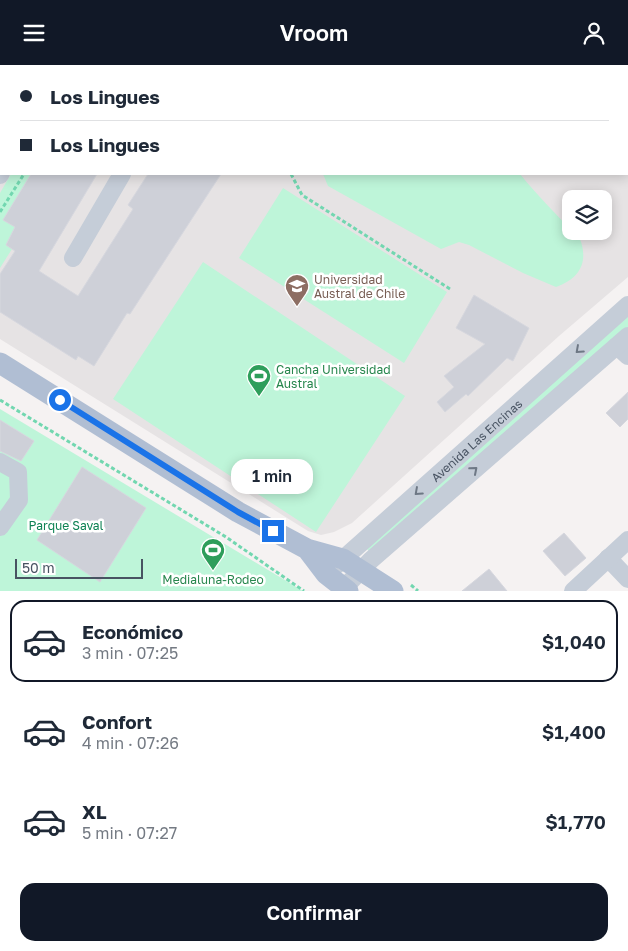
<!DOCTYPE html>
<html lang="es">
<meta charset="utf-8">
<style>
:root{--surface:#fff;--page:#f2f2f3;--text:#1f2937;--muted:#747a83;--line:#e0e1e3;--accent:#111827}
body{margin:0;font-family:"Golos Text",sans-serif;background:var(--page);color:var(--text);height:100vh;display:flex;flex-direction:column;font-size:19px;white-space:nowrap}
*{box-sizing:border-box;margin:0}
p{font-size:16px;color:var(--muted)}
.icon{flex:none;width:28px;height:28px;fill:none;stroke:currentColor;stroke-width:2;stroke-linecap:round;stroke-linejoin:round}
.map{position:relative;height:526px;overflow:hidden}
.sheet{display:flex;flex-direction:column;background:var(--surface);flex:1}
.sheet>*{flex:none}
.guide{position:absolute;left:0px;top:0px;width:629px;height:110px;box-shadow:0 2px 12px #0003;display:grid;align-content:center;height:110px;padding:0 20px;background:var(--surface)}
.buttons{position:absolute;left:562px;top:125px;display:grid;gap:10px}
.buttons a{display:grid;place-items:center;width:50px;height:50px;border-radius:10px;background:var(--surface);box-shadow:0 2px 12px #0003;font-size:25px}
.scale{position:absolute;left:15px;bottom:12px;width:128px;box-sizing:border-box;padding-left:5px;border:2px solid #485362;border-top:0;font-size:14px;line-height:18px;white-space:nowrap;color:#485362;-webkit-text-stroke:4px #fff;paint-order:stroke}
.end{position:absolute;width:22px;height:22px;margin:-11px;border:6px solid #1a73e8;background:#fff;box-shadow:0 0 0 2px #fff}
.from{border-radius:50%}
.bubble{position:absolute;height:35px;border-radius:15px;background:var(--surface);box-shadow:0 2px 12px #0003;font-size:16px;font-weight:600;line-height:35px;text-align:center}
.guide b{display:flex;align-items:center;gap:18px;height:48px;font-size:19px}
.guide b+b{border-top:1px solid var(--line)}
.guide i{width:12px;height:12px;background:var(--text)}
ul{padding:9px 0 0;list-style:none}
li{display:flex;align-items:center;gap:15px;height:82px;margin:0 10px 8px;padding:0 10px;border:2px solid transparent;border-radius:15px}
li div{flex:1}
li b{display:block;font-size:19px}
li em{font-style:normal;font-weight:600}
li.active{border-color:var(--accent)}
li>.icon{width:45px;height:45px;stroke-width:1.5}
.button{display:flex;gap:10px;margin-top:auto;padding:10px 20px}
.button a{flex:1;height:58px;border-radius:15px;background:var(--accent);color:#fff;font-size:20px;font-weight:600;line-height:58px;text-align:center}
header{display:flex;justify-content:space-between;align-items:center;height:65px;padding:0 20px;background:var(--accent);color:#fff;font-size:22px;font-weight:600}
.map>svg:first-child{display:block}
.education{fill:#e6e3e4;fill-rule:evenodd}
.green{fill:#bef5d9}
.building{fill:#ced0d8;stroke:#d6d7de}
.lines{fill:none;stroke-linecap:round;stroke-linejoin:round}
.path{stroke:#72d7b0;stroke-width:3;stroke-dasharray:4 2.5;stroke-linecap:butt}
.minor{stroke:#c5cdd8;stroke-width:18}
.major{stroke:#b0bed3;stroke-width:21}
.oneway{stroke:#6e7885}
.route{stroke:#1a73e8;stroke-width:6}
.labels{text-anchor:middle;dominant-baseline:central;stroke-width:5;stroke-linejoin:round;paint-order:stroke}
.education-label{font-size:12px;fill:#785e54;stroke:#fff;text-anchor:start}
.leisure-label{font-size:12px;fill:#27864d;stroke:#fff;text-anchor:start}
.street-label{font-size:12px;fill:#485362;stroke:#fff}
.park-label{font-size:12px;fill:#0e8254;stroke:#fff}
</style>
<header><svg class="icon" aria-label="menu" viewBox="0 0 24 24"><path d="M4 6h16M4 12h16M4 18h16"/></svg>Vroom<svg class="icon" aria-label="person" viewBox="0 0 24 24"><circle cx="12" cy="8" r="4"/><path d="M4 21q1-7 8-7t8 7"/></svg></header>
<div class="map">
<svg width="628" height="526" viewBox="0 0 628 526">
<rect width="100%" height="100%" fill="#f5f2f2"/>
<path class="education" d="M0,0H628V212L559,271L352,458L334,467L321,470L308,466L0,274ZM1,1H628V109H1ZM571,134H604V166H571Z"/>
<path class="green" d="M11,109H31L3,155L15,162L6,180L12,184L0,203V128Z
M323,109H520C536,129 555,148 572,166C574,169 578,170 580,174C589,198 579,214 556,222L523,208L469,180L459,177L441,184L328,121Z
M283,123L447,227L404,298L239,193Z
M203,197L405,331L316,467L113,334Z
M628,251V272L377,495L366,483Z
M0,344L303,526H0Z"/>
<path class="building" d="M31,109H97L39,206L78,231L133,144L128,140L148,109H221L130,249L127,248L94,301L78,291L76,295L0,247V209L15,186L6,180L15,162L3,155Z
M474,230L529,263L513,296L507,293L468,331L466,329L445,347L437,337L454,322L444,311L485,279L456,263Z
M628,327V354L620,362L606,348Z
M0,355L34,376L21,396L0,386Z
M82,402L146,443L100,517L37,475Z
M564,468L586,493L565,511L543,486Z
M489,504L507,526H462Z"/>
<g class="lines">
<path class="path" d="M309,1V0
M291,109L302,130L450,224
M0,147L24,109
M0,335L226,472L304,526
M411,520L418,526"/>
<g class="minor">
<path d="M90,0L93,1"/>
<path d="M70,1L71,0"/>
<path d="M0,110L1,108"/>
<path d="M73,193L122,109"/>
<path d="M617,281L628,291"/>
<path d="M0,397L18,407L19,435L0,462"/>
<path d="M608,493L628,514"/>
<path id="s1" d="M333,503L628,240"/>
<path d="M344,523L371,495L628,271"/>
<path d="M573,526L628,475"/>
</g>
<path class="major" d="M0,298L238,447L307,484L343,494L393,526
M307,484L326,509L348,526"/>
</g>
<defs><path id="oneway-chevron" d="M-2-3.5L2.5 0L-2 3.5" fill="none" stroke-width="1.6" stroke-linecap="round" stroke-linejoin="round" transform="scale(1.25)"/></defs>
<g class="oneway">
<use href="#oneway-chevron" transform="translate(579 285) rotate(138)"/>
<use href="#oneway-chevron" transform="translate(474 405) rotate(-41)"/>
<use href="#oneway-chevron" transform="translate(418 427) rotate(138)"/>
</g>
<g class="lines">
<path class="route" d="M60,335L238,447L273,466"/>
</g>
<defs>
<g id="university-pin" transform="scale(1.25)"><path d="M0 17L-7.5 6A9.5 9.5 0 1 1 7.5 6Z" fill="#8d6e63" stroke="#fff"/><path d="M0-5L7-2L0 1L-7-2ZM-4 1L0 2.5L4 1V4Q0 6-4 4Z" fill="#fff"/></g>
<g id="stadium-pin" transform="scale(1.25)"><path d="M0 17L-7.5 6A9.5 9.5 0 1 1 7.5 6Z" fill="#2e9e5b" stroke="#fff"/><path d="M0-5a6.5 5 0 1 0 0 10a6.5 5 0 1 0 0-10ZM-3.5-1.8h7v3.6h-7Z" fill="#fff"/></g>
</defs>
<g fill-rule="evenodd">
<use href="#university-pin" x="297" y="221"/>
<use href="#stadium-pin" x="259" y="311"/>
<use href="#stadium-pin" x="213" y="485"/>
</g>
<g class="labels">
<g class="education-label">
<text x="314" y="214">Universidad<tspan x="314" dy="14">Austral de Chile</tspan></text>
</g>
<g class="leisure-label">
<text x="276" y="304">Cancha Universidad<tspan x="276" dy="14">Austral</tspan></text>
<text x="213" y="514" text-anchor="middle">Medialuna-Rodeo</text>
</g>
<g class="street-label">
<text stroke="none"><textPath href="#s1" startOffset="192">Avenida Las Encinas</textPath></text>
</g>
<g class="park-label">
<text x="66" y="460">Parque Saval</text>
</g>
</g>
</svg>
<div class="buttons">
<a><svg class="icon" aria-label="layers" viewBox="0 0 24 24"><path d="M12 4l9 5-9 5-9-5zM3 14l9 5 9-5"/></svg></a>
</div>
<div class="scale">50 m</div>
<i class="end from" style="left:60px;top:335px"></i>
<i class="end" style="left:273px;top:466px"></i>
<div class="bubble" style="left:231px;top:394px;width:82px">1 min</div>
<div class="guide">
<b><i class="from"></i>Los Lingues</b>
<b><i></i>Los Lingues</b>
</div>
</div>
<section class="sheet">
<ul>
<li class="active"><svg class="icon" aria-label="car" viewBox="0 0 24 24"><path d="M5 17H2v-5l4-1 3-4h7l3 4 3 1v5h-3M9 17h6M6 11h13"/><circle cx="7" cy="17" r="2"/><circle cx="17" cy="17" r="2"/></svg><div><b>Económico</b><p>3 min · 07:25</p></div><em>$1,040</em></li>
<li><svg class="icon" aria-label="car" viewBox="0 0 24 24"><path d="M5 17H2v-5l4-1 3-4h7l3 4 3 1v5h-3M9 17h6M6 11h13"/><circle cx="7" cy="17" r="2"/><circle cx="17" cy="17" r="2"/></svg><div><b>Confort</b><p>4 min · 07:26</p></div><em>$1,400</em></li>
<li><svg class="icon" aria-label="car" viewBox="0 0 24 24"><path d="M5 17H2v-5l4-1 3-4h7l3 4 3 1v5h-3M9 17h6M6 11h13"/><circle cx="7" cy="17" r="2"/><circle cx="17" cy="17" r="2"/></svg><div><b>XL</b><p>5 min · 07:27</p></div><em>$1,770</em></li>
</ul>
<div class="button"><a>Confirmar</a></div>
</section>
